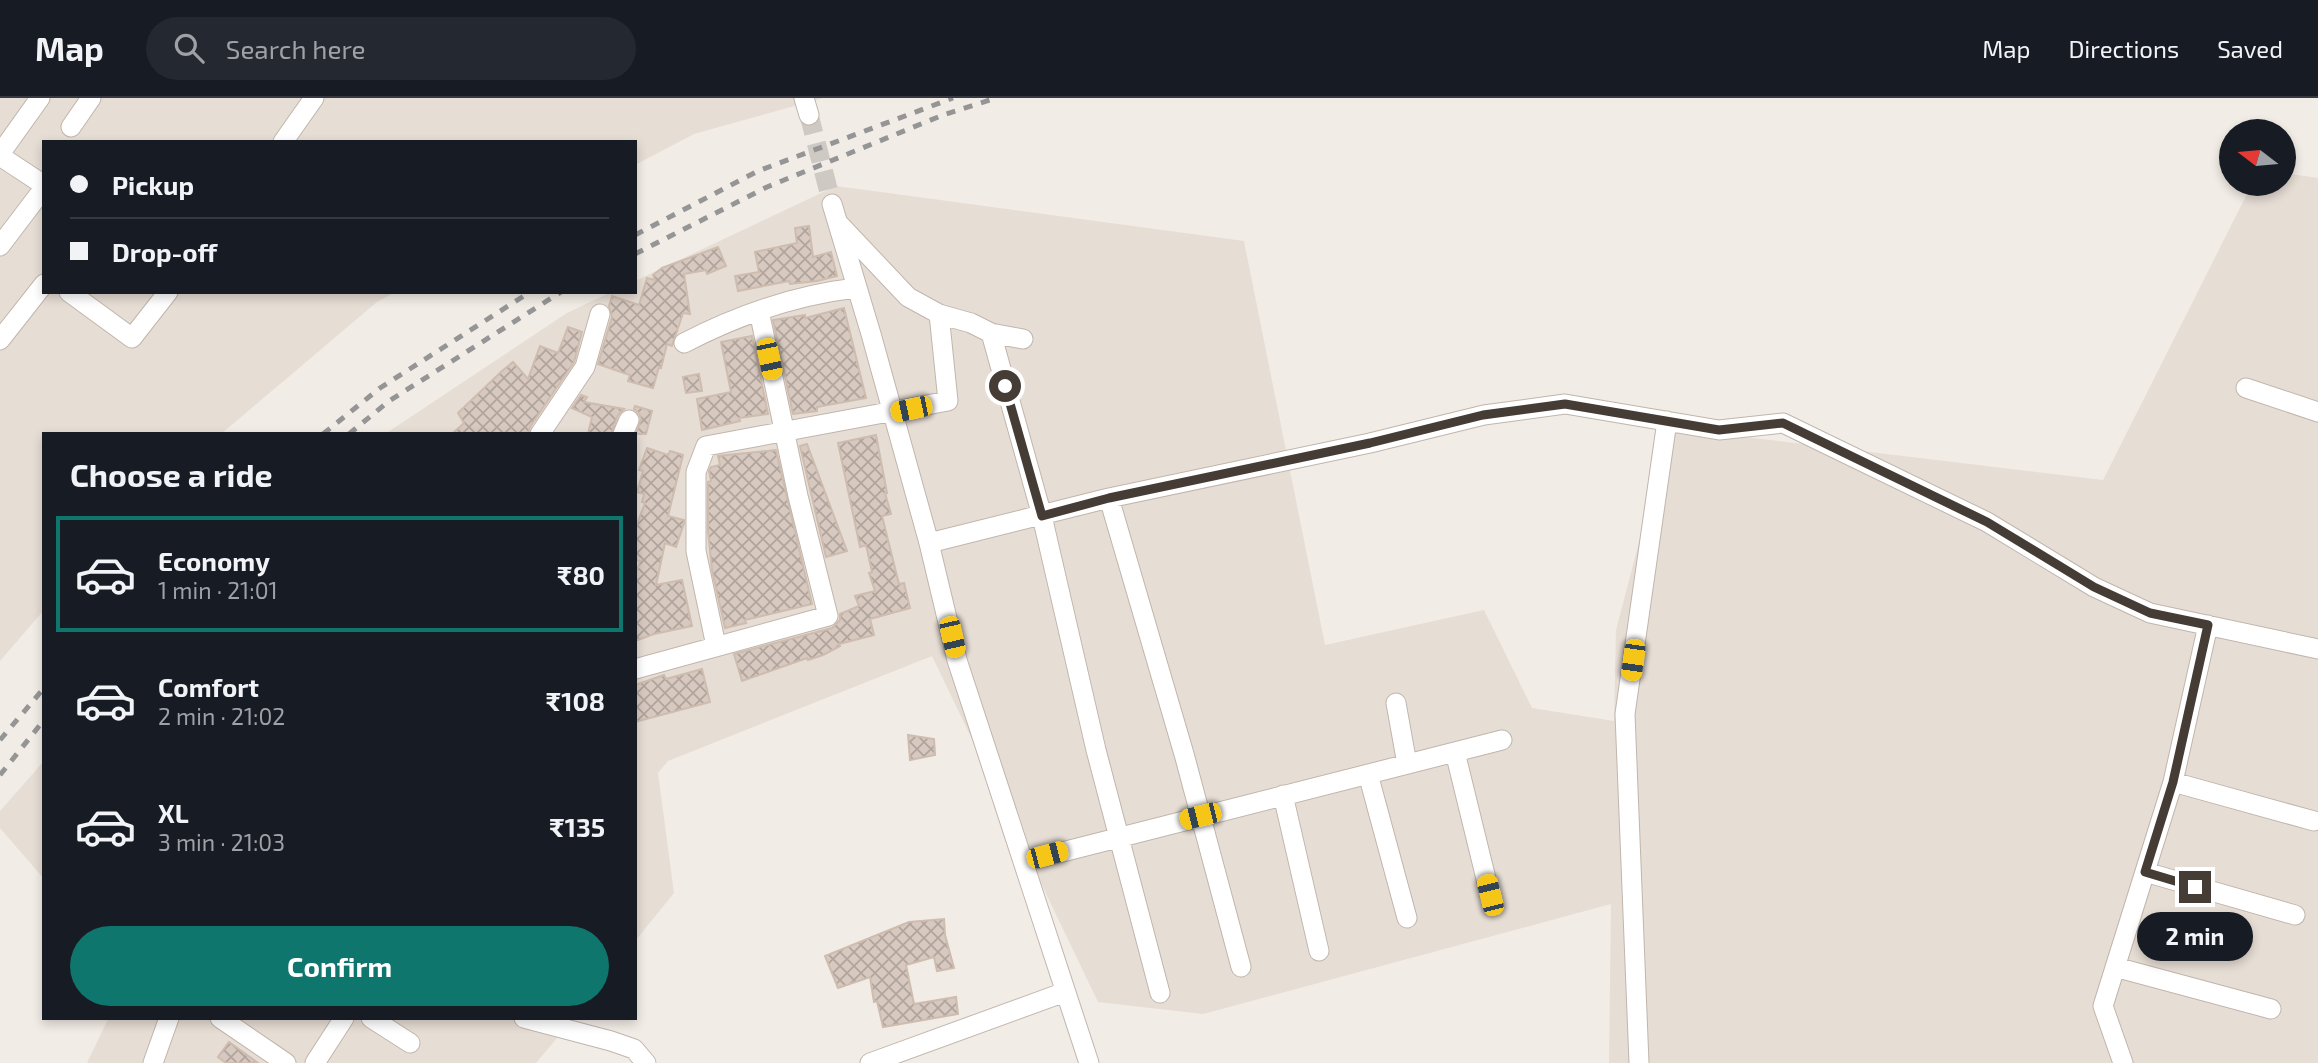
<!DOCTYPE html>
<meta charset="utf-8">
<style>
:root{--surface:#171b24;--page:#242831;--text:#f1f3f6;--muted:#9ea1a6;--line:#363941;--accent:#0f766e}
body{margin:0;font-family:"Exo 2",sans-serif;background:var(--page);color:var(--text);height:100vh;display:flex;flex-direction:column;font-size:26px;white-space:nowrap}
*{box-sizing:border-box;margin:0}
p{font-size:23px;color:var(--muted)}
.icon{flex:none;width:38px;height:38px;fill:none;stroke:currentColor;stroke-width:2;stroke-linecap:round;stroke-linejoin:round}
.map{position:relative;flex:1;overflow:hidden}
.panel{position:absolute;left:42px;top:334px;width:595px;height:588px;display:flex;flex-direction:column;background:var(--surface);border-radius:0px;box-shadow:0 4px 10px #0003}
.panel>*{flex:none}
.guide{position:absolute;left:42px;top:42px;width:595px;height:154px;border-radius:0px;box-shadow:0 4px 10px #0003;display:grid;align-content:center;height:154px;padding:0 28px;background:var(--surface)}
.needle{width:46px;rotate:286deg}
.controls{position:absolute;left:2219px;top:21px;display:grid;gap:14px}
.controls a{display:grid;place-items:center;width:77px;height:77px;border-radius:50%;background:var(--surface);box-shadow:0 4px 10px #0003;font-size:35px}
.end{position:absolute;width:32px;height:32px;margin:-16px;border:9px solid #453c35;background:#fff;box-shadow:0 0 0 4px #fff}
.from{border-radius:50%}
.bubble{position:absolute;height:49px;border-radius:24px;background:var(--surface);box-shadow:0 4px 10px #0003;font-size:23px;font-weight:700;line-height:49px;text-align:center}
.car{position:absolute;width:21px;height:42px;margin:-21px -10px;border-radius:9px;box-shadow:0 0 5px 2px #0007;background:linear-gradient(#f5c518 24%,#345 0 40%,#f5c518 0 76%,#345 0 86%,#f5c518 0)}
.guide b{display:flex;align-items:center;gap:24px;height:66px;font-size:26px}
.guide b+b{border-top:2px solid var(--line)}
.guide i{width:18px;height:18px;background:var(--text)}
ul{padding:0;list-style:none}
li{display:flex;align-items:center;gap:21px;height:116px;margin:0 14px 10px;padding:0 14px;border:4px solid transparent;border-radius:0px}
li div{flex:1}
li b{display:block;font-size:26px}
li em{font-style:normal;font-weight:700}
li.on{border-color:var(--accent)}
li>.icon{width:63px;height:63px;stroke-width:1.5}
h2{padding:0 28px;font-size:32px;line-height:84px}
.button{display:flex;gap:14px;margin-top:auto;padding:14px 28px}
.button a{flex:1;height:80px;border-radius:42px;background:var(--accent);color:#fff;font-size:28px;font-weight:700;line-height:80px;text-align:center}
header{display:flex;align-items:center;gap:42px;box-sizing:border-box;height:98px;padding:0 35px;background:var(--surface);border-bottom:2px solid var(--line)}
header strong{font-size:33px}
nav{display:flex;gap:38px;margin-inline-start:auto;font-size:24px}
.search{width:490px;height:63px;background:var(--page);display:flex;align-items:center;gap:18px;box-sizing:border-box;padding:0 24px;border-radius:38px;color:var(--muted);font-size:26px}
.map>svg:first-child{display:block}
.residential{fill:#e6ddd4}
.building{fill:url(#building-cross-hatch);stroke:#cebcaf;stroke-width:2}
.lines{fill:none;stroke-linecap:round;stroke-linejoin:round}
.minor-tunnel{stroke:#cfc9c3;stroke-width:19;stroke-dasharray:19 10;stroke-linecap:butt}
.minor-casing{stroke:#c1b5ac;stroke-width:21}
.minor{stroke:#fff;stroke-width:19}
.rail{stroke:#959595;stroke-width:5;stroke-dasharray:9 9;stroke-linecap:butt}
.route{stroke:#453c35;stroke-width:9}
</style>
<header>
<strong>Map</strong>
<div class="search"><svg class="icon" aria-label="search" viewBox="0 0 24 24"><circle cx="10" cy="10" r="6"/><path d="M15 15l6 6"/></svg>Search here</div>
<nav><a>Map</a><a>Directions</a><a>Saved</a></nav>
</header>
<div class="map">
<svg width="2318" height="965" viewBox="0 0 2318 965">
<defs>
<pattern id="building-cross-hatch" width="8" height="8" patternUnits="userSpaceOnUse" patternTransform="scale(1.75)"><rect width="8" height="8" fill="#d7c9bf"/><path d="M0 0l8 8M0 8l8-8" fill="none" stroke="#b0a49c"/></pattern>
</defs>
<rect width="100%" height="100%" fill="#f2ece6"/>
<path class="residential" d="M0,0H823L694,36L635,67V44H44V194H395L377,204L221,336H44V512L0,563Z
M2284,75L2318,80V965H1609L1611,806L1203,916L1098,904L932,558L668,663L658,675L674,795L635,843V336H385L567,215L611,194H635V183L836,88L1244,143L1325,547L1484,512L1532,610L1614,623L1616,532L1669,330L2103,382L2252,86H2284Z
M44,663V781L0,730V713Z
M108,921H573L536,965H87Z"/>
<path class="building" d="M809,128L813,159L831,154L837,178L817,183L790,186L789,183L738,193L735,178L759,174L755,154L797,145L795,130Z
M718,149L726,168L707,176L706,172L684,176L690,216L683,215L672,248L667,246L661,270L659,269L653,290L628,283L630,277L598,266L612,219L609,208L612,198L639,207L647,180L655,182L653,177L662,170Z
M844,210L866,300L817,309V313L793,316L773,222L805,217V220Z
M568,229L582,234L574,264L530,329L528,336H452L464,325L458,315L502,273L513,264L528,281L540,248L558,255Z
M752,238L768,316L739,320L740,323L702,332L697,301L731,294L721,244Z
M699,276L702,293L686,295L683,279Z
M581,297L587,299L584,304L624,311L618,317L611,336H588L592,319L572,310Z
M635,308L652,313L646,336H636L641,321L639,315L634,311Z
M876,337L887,395H885L891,416L882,418L899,486L904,485L910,510L870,521L874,537L839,546L840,548L823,557L808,562L807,560L742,583L734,556L832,530L840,522V516L859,508L855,498L875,493L869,475L872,474L866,447L860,449L838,345Z
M807,346L847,453L826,459L800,348Z
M647,350L668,357L670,353L683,357L668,418L684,422V425L676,449L665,445L656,487L682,482L692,528L654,536L635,543V478L640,463L635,462V431L645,405L642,404L644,396L637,394L643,373L639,372Z
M776,352L812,506L745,522L746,525L725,530L712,472L708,433V384L711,383L709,373L711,369L720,367L718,358Z
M702,571L710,604L635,624V587L664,577L666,581Z
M908,637L934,641L935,657L910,662Z
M944,821L945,837L954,870L937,873L934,859L906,867L914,906L956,899L958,916L883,929L877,903L874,904L870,879L838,890L825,858L909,824Z
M229,944L258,965H226L218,959Z"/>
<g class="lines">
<path class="minor-tunnel" d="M809,17L832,106"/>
<g class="minor-casing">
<path id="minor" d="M804,0L809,17
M71,29L91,0
M283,44L314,0
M0,56L40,0
M0,58L44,87
M832,106L871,236L929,445L957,562L1089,965
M839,126L908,199L939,216L971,225L991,235L1023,241
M0,148L44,90
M69,194L132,240L168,194
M991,235L1042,418L1096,652L1160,895
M0,242L44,186
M684,245C738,217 795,197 856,190
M2246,290L2318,314
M540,336L585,269L600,216
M623,336L629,322
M1109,400L1184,656L1241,869
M929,445L1109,400L1370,345L1484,317L1565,306L1719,332L1783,325L1987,424L2094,489L2150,515L2318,551
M716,548L696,453V374L706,348L948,303L939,216
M635,571L828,518L798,398L759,213
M1396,605L1407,666
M1455,654L1490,797
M1368,676L1407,820
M2173,684L2314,723
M1283,697L1319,853
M1023,764L1502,642
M2145,774L2295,817
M2115,869L2271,911
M220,920L286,965
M371,920L410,945
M524,920L611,943L634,951L646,965
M153,965L169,920
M315,965L344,920
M870,965L1065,894
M1639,965L1625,616L1667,323
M2123,965L2103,908L2173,684L2208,527"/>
</g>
<use href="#minor" class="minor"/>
<path class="rail" d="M635,137L758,73L953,0
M635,156L767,89L943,17L996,0
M323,336L380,290L530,194
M349,336L389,303L561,194
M0,642L44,590
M0,677L44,622"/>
</g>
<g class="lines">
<path class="route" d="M1005,288L1042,418L1109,400L1370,345L1483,317L1565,306L1719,332L1783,325L1987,424L2094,489L2150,515L2208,527L2173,684L2145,774L2195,789"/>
</g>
</svg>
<div class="controls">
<a><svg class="needle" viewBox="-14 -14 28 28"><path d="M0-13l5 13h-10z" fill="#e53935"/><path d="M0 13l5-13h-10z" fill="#9ea1a6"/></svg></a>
</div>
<i class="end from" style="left:1005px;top:288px"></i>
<i class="end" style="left:2195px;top:789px"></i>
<div class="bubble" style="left:2137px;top:814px;width:116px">2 min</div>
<i class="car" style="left:769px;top:261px;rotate:168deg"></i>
<i class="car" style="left:911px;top:311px;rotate:258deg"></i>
<i class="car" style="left:952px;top:539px;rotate:167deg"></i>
<i class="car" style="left:1633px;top:562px;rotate:188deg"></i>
<i class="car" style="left:1200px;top:718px;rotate:256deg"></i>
<i class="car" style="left:1047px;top:757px;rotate:75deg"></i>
<i class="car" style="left:1490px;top:797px;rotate:346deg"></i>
<div class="guide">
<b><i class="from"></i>Pickup</b>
<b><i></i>Drop-off</b>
</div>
<section class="panel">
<h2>Choose a ride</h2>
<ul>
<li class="on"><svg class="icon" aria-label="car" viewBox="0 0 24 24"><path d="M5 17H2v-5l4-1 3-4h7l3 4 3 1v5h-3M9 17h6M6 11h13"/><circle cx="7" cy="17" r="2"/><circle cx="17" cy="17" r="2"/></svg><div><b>Economy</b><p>1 min · 21:01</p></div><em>₹80</em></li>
<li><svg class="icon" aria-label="car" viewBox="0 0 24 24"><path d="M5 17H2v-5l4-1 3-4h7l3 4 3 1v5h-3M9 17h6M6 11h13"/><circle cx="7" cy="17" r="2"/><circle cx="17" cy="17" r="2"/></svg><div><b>Comfort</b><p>2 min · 21:02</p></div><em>₹108</em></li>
<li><svg class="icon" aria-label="car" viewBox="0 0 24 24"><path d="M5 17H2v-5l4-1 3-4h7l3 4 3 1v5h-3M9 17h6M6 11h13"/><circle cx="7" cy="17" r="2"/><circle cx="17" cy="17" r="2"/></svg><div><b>XL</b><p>3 min · 21:03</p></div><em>₹135</em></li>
</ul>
<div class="button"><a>Confirm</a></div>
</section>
</div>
